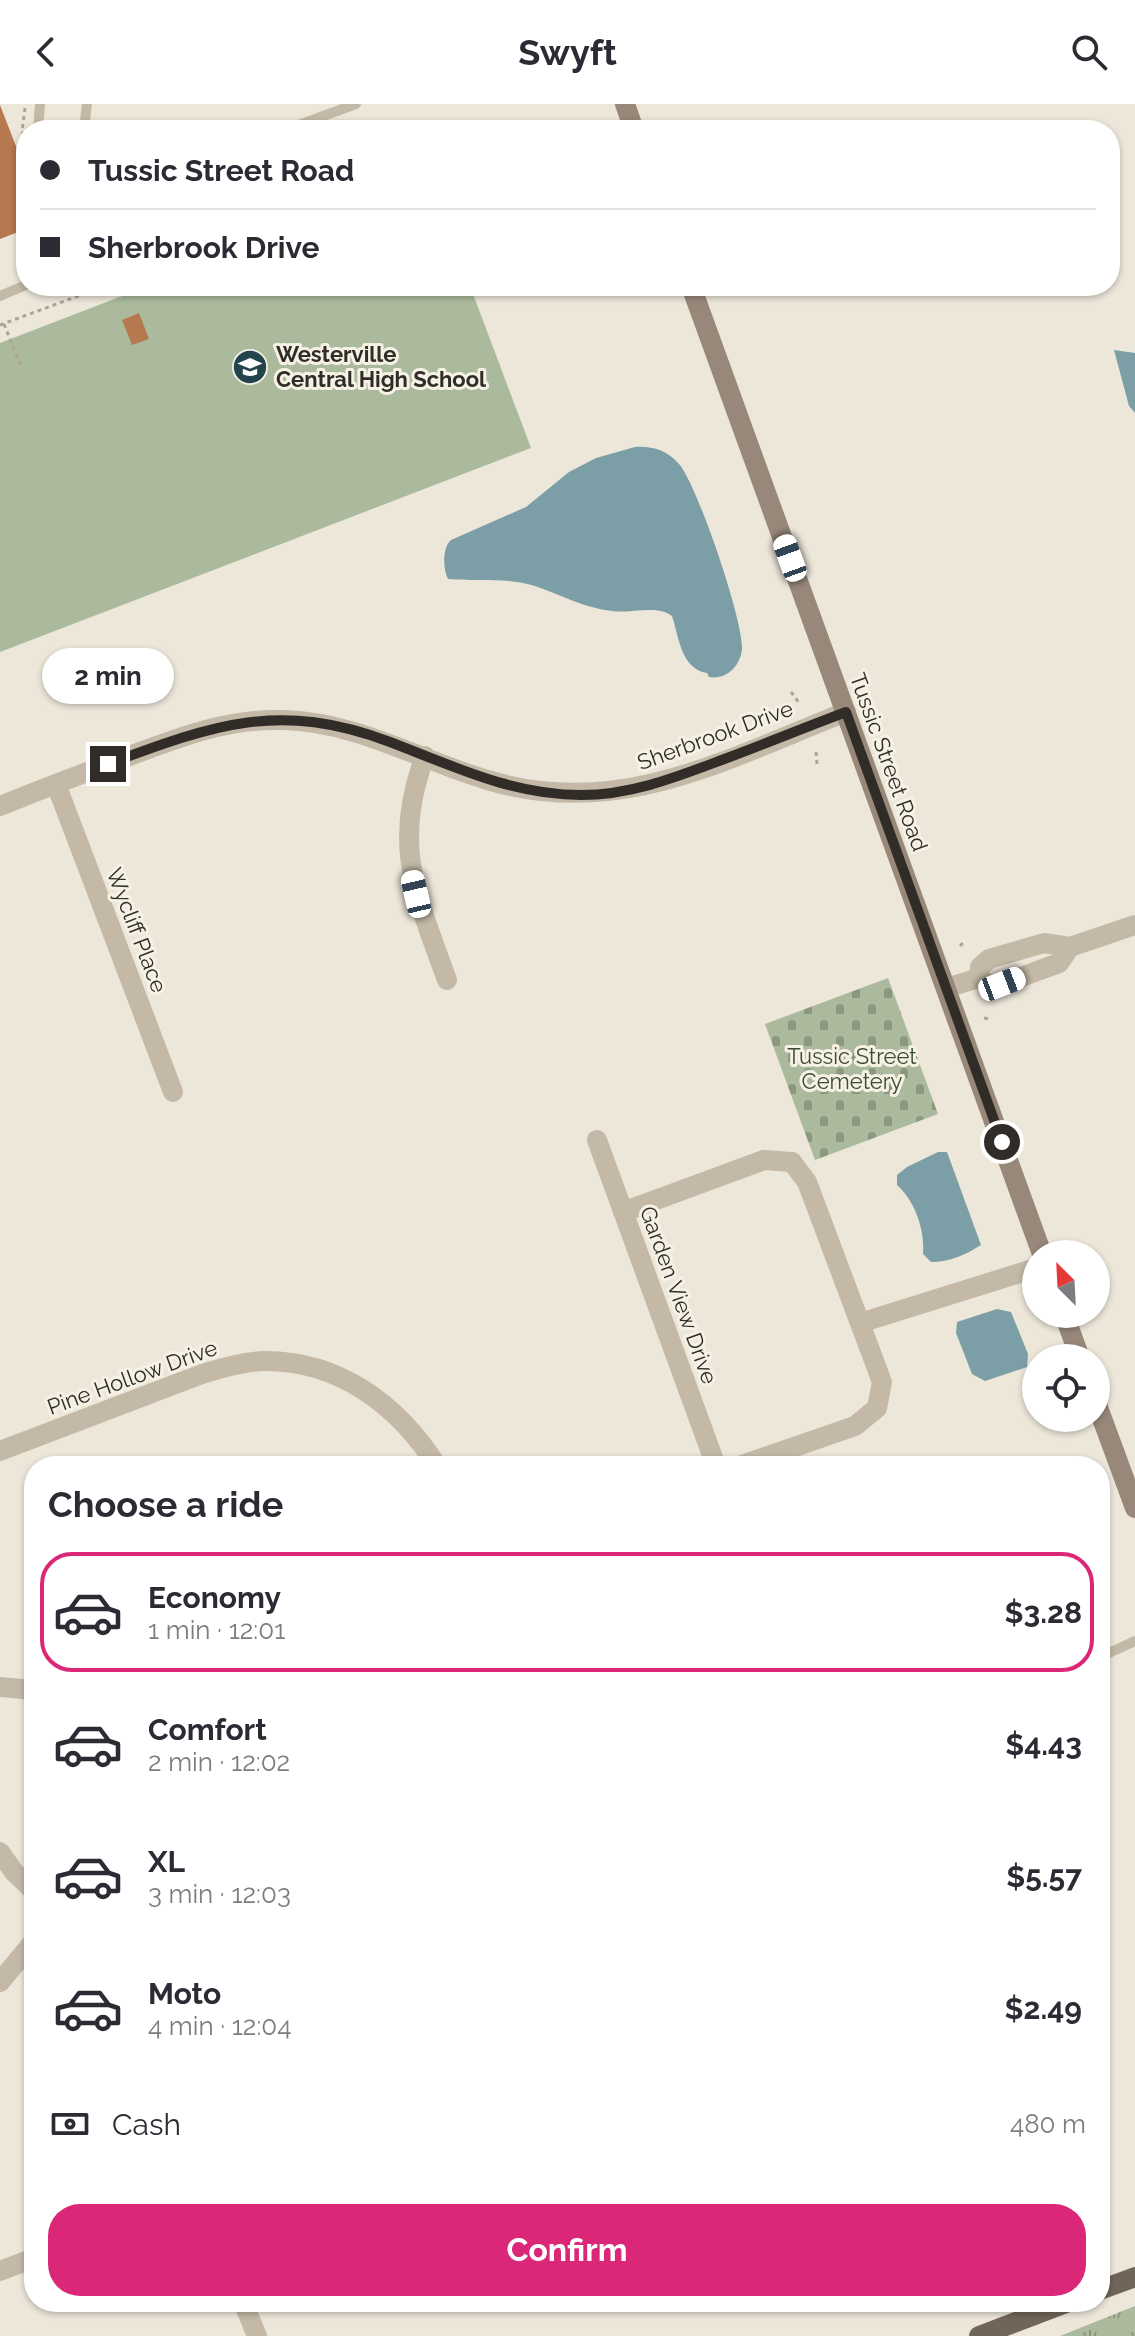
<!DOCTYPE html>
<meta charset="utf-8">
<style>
:root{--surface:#fff;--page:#f2f2f3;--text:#2b2b33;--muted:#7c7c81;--line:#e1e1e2;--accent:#db2777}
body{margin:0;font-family:Raleway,sans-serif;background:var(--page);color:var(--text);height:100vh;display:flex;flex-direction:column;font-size:30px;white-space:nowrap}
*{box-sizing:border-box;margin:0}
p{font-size:26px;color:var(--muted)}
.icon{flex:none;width:44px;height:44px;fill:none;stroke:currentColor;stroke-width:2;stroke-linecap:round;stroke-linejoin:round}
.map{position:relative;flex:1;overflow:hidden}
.drawer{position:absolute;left:24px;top:1352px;width:1086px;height:856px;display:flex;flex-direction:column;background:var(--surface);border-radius:32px;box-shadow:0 2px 6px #0004}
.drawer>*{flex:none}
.top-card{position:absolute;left:16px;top:16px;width:1104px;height:176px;border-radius:32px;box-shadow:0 2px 6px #0004;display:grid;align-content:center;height:176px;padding:0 24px;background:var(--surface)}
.needle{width:52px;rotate:336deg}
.buttons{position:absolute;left:1022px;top:1136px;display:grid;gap:16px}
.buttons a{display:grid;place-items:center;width:88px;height:88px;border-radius:50%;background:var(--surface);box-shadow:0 2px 6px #0004;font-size:40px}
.end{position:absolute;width:36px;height:36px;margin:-18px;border:10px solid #312c27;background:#fff;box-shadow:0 0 0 4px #fff}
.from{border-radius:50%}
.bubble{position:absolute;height:56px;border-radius:28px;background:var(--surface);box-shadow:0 2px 6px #0004;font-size:26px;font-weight:700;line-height:56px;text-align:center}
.car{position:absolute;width:24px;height:48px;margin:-24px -12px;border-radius:10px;box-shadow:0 0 6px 2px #0007;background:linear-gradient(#fff 24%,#345 0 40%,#fff 0 76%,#345 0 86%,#fff 0)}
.top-card b{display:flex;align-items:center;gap:28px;height:76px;font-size:30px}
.top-card b+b{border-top:2px solid var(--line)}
.top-card i{width:20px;height:20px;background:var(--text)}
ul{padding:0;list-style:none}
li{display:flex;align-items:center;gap:24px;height:120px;margin:0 16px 12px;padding:0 8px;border:4px solid transparent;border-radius:32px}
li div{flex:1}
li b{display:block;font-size:30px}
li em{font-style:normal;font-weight:700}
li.current{border-color:var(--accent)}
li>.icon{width:72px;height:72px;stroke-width:1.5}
h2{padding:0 24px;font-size:36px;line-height:96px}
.pay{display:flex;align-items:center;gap:20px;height:88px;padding:0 24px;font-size:30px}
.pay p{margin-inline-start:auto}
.primary-button{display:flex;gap:16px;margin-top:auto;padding:16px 24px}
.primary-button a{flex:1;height:92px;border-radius:32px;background:var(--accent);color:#fff;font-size:32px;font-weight:700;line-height:92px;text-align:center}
header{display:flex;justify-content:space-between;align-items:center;height:104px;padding:0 24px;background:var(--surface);font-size:36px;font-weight:700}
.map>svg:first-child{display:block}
.grass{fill:url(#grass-tufts)}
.cemetery{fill:url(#cemetery-stones)}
.pitch{fill:#abba9c}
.water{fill:#7c9ea7}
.building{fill:#b6784f}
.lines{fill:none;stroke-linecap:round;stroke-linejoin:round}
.path{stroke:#afa392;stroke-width:3;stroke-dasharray:4 4;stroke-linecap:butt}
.service{stroke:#c4b9a7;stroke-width:10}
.minor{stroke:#c4b9a7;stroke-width:20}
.secondary{stroke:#978879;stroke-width:20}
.primary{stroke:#716559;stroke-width:20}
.route{stroke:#312c27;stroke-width:10}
.labels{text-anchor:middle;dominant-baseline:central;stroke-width:6;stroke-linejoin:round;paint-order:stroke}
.poi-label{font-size:22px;font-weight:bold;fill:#312c27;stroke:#f6f1e5;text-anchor:start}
.street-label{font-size:22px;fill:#312c27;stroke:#f6f1e5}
.park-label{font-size:22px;fill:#3c4c2e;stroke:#f6f1e5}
</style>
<header><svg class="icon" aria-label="back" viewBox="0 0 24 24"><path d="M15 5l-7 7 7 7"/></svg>Swyft<svg class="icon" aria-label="search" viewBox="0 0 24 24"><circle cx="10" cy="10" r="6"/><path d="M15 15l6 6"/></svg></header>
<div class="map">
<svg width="1135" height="2232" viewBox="0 0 1135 2232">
<defs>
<pattern id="grass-tufts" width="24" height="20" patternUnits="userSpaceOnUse" patternTransform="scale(2)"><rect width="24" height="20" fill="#abba9c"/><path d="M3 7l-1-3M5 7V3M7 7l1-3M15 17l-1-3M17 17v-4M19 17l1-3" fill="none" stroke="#8c977f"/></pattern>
<pattern id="cemetery-stones" width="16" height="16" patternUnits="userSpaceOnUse" patternTransform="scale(2)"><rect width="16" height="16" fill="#abba9c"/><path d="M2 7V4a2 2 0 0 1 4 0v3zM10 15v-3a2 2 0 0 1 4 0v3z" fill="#8c977f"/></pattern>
</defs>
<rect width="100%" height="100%" fill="#ede7da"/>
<path class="grass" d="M1135,2202V2232H1060Z"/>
<path class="cemetery" d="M888,874L938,1010L815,1056L765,920Z"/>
<path class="pitch" d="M148,182H470L531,344L0,548V239Z"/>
<path class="water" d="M1114,246L1135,249V309L1129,302Z
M635,343C652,342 667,346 679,360C697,380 744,518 742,545C740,563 726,576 709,573L707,569C681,565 679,533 672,512C657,500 630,510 612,507C584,504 561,491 535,482C508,473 476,478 448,475C443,465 442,444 451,436L526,403L569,368L596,354Z
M938,1048H947L981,1141C965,1151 950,1158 931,1158L923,1150C925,1126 915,1097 897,1081V1071L907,1063Z
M997,1205L1011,1208L1028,1250L1027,1263L985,1277L972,1270L956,1229L957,1218Z"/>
<path class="building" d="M0,1L26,68V125L0,135Z
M139,209L149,235L132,241L122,216Z"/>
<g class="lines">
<path class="path" d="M25,4L22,27L26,39
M4,220L22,265
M0,221L105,182
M791,588L799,599
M816,648L817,660
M960,842L964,838
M984,914L990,915"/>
<path class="service" d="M87,0L85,17L88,25
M87,22L124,26
M38,26L40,0
M285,26L356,0
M0,192L26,181
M1100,1553L1135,1537"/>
<path class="minor" d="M425,652C391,742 417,792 447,876
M56,680L173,988
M0,702C40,686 79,671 119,656C172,636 225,614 283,616C359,618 420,657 491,677C621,715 728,654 846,608
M979,874L980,863L989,855L1044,839L1070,843L1135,821
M979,874L987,880H1002L1059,859L1070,843
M946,884L979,874
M597,1036L716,1362
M623,1108L764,1056L792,1058L807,1078L882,1278L877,1304L855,1322L739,1362
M860,1219L1036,1164
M0,1347L202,1270C222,1264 242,1258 263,1257C339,1256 398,1301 437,1362
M0,1583L34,1586
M0,1748L14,1768L34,1787
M0,1878L34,1837
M0,2167L34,2154
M243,2198L257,2232"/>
<path class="secondary" d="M625,0L634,26
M691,182L1042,1150
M1064,1210L1080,1254
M1096,1298L1135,1404"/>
<path class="primary" d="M1100,2186L1135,2173
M979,2232L1069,2198"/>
</g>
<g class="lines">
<path class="route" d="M108,660C213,621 279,596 390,638C453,662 512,691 581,691C633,691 679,672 727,654C767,639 806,623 846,608L1002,1038"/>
</g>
<defs>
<g id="school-disc" transform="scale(1.8)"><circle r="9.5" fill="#22444d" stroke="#f6f1e5"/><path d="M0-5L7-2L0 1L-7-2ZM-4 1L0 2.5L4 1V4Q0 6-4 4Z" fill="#fff"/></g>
</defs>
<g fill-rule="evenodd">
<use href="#school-disc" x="250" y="263"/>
</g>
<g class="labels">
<g class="poi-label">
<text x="276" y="250">Westerville<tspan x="276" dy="25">Central High School</tspan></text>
</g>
<g class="street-label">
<text transform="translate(715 631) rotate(-20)">Sherbrook Drive</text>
<text transform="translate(889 658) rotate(70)">Tussic Street Road</text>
<text transform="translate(137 826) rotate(69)">Wycliff Place</text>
<text transform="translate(679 1191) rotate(70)">Garden View Drive</text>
<text transform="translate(132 1273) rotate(-20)">Pine Hollow Drive</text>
</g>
<g class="park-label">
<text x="852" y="952">Tussic Street<tspan x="852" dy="25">Cemetery</tspan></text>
</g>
</g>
</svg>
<div class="buttons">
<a><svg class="needle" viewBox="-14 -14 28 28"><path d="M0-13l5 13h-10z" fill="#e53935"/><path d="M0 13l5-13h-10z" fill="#7c7c81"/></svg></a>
<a><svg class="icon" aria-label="locate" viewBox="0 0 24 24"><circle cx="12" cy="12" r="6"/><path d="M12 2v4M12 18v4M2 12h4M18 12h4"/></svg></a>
</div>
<i class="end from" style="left:1002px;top:1038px"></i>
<i class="end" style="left:108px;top:660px"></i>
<div class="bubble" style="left:42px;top:544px;width:132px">2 min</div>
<i class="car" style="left:790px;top:454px;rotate:340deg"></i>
<i class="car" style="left:416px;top:790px;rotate:347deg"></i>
<i class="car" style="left:1002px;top:880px;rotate:69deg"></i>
<div class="top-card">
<b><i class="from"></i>Tussic Street Road</b>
<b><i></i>Sherbrook Drive</b>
</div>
<section class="drawer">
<h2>Choose a ride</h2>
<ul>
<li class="current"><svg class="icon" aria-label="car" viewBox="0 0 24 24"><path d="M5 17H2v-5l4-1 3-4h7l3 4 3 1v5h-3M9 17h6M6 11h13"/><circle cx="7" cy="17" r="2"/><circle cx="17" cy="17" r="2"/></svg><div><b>Economy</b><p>1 min · 12:01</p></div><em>$3.28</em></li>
<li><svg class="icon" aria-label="car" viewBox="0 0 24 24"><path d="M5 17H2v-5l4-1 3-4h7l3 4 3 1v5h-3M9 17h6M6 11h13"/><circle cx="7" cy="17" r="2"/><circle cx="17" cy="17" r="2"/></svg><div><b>Comfort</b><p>2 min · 12:02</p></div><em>$4.43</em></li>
<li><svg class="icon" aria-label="car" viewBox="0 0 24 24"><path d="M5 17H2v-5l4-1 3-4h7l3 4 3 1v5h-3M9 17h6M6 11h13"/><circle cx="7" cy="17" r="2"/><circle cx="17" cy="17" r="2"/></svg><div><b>XL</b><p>3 min · 12:03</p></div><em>$5.57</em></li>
<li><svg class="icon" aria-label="car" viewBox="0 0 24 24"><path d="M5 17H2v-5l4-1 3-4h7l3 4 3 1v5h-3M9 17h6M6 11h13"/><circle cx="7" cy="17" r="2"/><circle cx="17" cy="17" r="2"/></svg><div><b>Moto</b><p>4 min · 12:04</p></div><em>$2.49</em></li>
</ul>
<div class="pay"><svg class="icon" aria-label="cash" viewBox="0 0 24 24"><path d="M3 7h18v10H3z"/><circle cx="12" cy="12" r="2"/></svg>Cash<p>480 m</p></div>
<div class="primary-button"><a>Confirm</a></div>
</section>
</div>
